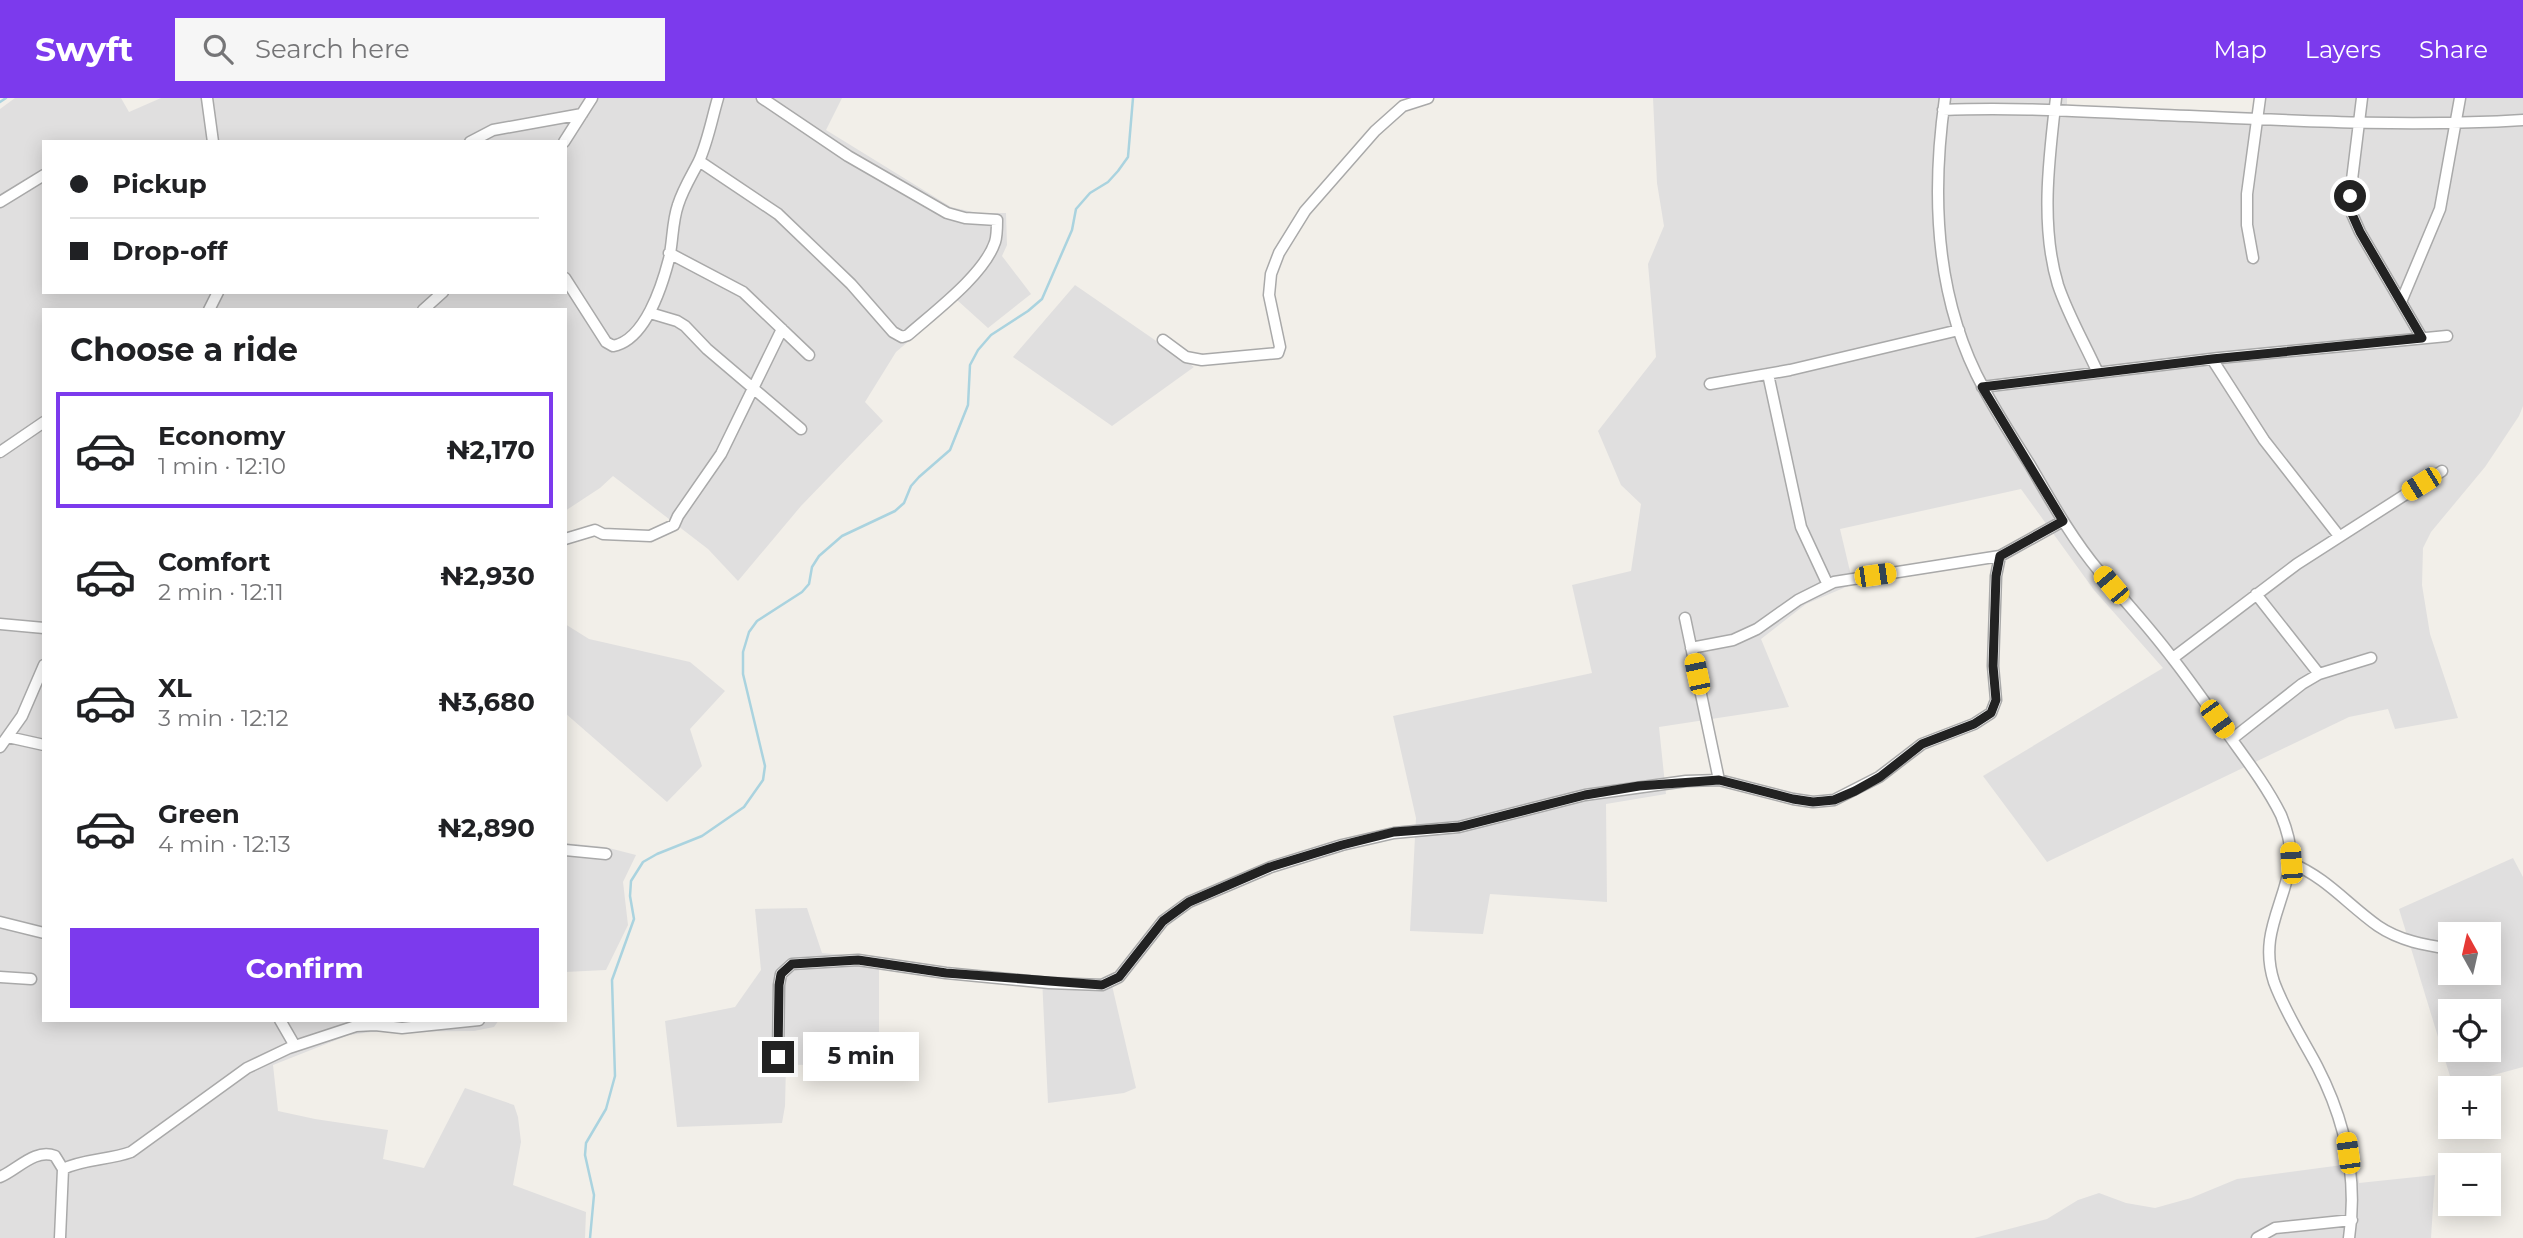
<!DOCTYPE html>
<meta charset="utf-8">
<style>
:root{--surface:#fff;--page:#f6f6f6;--text:#202124;--muted:#757577;--line:#e0e0e0;--accent:#7c3aed}
body{margin:0;font-family:Montserrat,sans-serif;background:var(--page);color:var(--text);height:100vh;display:flex;flex-direction:column;font-size:26px;white-space:nowrap}
*{box-sizing:border-box;margin:0}
p{font-size:23px;color:var(--muted)}
.icon{flex:none;width:38px;height:38px;fill:none;stroke:currentColor;stroke-width:2;stroke-linecap:round;stroke-linejoin:round}
.map{position:relative;flex:1;overflow:hidden}
.panel{position:absolute;left:42px;top:210px;width:525px;height:714px;display:flex;flex-direction:column;background:var(--surface);border-radius:0px;box-shadow:0 4px 18px #0003}
.panel>*{flex:none}
.guide{position:absolute;left:42px;top:42px;width:525px;height:154px;border-radius:0px;box-shadow:0 4px 18px #0003;display:grid;align-content:center;height:154px;padding:0 28px;background:var(--surface)}
.needle{width:46px;rotate:352deg}
.buttons{position:absolute;left:2438px;top:824px;display:grid;gap:14px}
.buttons a{display:grid;place-items:center;width:63px;height:63px;border-radius:0px;background:var(--surface);box-shadow:0 4px 18px #0003;font-size:35px}
.end{position:absolute;width:32px;height:32px;margin:-16px;border:9px solid #222;background:#fff;box-shadow:0 0 0 4px #fff}
.from{border-radius:50%}
.bubble{position:absolute;height:49px;border-radius:0px;background:var(--surface);box-shadow:0 4px 18px #0003;font-size:23px;font-weight:700;line-height:49px;text-align:center}
.car{position:absolute;width:21px;height:42px;margin:-21px -10px;border-radius:9px;box-shadow:0 0 5px 2px #0007;background:linear-gradient(#f5c518 24%,#345 0 40%,#f5c518 0 76%,#345 0 86%,#f5c518 0)}
.guide b{display:flex;align-items:center;gap:24px;height:66px;font-size:26px}
.guide b+b{border-top:2px solid var(--line)}
.guide i{width:18px;height:18px;background:var(--text)}
ul{padding:0;list-style:none}
li{display:flex;align-items:center;gap:21px;height:116px;margin:0 14px 10px;padding:0 14px;border:4px solid transparent;border-radius:0px}
li div{flex:1}
li b{display:block;font-size:26px}
li em{font-style:normal;font-weight:700}
li.selected{border-color:var(--accent)}
li>.icon{width:63px;height:63px;stroke-width:1.5}
h2{padding:0 28px;font-size:32px;line-height:84px}
.button{display:flex;gap:14px;margin-top:auto;padding:14px 28px}
.button a{flex:1;height:80px;border-radius:0px;background:var(--accent);color:#fff;font-size:28px;font-weight:700;line-height:80px;text-align:center}
header{display:flex;align-items:center;gap:42px;box-sizing:border-box;height:98px;padding:0 35px;background:var(--accent);color:#fff}
header strong{font-size:33px}
nav{display:flex;gap:38px;margin-inline-start:auto;font-size:24px}
.search{width:490px;height:63px;background:var(--page);display:flex;align-items:center;gap:18px;box-sizing:border-box;padding:0 24px;border-radius:0px;color:var(--muted);font-size:26px}
.map>svg:first-child{display:block}
.residential{fill:#e0dfdf;fill-rule:evenodd}
.lines{fill:none;stroke-linecap:round;stroke-linejoin:round}
.stream{stroke:#aad3df;stroke-width:2.5}
.street-casing{stroke:#a9a9a9;stroke-width:13}
.street{stroke:#fff;stroke-width:10}
.route{stroke:#222;stroke-width:9}
</style>
<header>
<strong>Swyft</strong>
<div class="search"><svg class="icon" aria-label="search" viewBox="0 0 24 24"><circle cx="10" cy="10" r="6"/><path d="M15 15l6 6"/></svg>Search here</div>
<nav><a>Map</a><a>Layers</a><a>Share</a></nav>
</header>
<div class="map">
<svg width="2523" height="1140" viewBox="0 0 2523 1140">
<rect width="100%" height="100%" fill="#f2efe9"/>
<path class="residential" d="M15,0H121L129,14L161,0H842L826,32L951,109L977,115H1006L1007,147L1002,158L1031,196L988,230L957,202L896,254L865,304L883,323L801,408L738,483L708,451L613,378L600,390L565,413V212H44V922H499L494,929L474,933L371,934L349,937L273,967L278,1013L315,1021L388,1032L383,1061L424,1070L465,990L514,1007L518,1019L521,1044L513,1087L586,1114L585,1140H0V11ZM44,44H565V194H44Z
M1653,0H2067V7L2253,14L2255,0H2523V308L2519,318L2485,369L2431,434L2423,450L2422,487L2430,536L2458,620L2395,631L2388,611L2349,619L2047,764L1983,678L2163,570L2094,492L2021,391L1840,431L1853,486L1806,506L1761,541L1789,609L1659,629L1666,696L1606,706L1607,804L1490,796L1483,836L1410,833L1416,720L1393,618L1592,575L1572,487L1631,473L1641,406L1621,387L1598,333L1656,259L1648,166L1664,128L1657,85Z
M1075,187L1194,269L1112,328L1013,259Z
M565,526L589,541L690,564L725,593L690,631L702,668L667,704L565,615Z
M565,745L605,749L636,757L623,784L628,827L606,872L565,874Z
M2513,760L2523,779V969L2453,988L2399,811ZM2450,836H2488V875H2450ZM2450,914H2488V952H2450Z
M807,810L822,855L879,860V966L786,967L785,1008L782,1025L677,1029L665,923L735,909L761,872L755,811Z
M1110,879L1136,990L1124,995L1048,1005L1042,880L1096,881Z
M2357,1065L2359,1085L2435,1077L2431,1140H1974L2047,1121L2078,1102L2099,1095L2126,1105L2155,1110L2191,1100L2237,1081Z"/>
<g class="lines">
<path class="stream" d="M0,4L6,0
M590,1140L594,1097L585,1057L586,1045L606,1011L615,978L612,882L634,821L630,798L631,783L643,764L657,756L702,738L744,709L763,682L765,668L743,576V554L749,534L757,523L802,494L809,486L812,469L819,458L842,438L895,413L904,405L911,388L919,379L950,352L968,307L970,267L978,252L991,237L1028,213L1042,201L1072,132L1076,111L1090,95L1108,84L1118,73L1128,59L1133,0"/>
<g class="street-casing">
<path id="street" d="M207,0L213,44
M1945,0C1931,98 1935,202 1984,291C1998,317 2014,342 2030,367C2051,403 2072,441 2099,473C2124,502 2150,530 2173,561C2191,584 2208,609 2225,632C2245,660 2266,687 2281,717C2287,732 2293,751 2290,767C2283,809 2259,838 2274,884C2285,914 2302,940 2317,968C2345,1022 2358,1080 2349,1140
M2056,0C2049,60 2040,128 2058,187C2068,217 2085,246 2098,275
M2362,0L2350,98L2352,116L2360,134L2422,240
M1943,12C2009,9 2074,13 2140,16C2267,21 2396,30 2523,22
M470,44L493,32L582,16
M564,44L592,0
M699,63L778,116L851,186L893,234L902,239L908,237C934,214 984,177 995,144C997,138 997,129 997,122L965,120L947,115L848,58L762,0
M0,104L44,77
M669,155L743,194L809,257
M2253,160L2247,127V96L2260,0
M565,180L606,244L613,248C645,242 662,188 669,161C673,143 672,124 678,107C683,91 692,77 699,63C708,43 712,20 718,0
M2401,204L2440,111L2460,0
M209,212L218,194
M423,212L443,194
M650,215L677,223L685,228L707,251L801,331
M1163,242L1186,259L1202,262L1278,255L1280,249L1269,197L1271,176L1279,155L1305,113L1375,33L1403,8L1428,0
M2212,261L2264,342L2339,438
M1768,276L1801,429L1828,487
M1710,286L1790,272L1959,232
M1982,289L2219,260L2447,238
M0,354L44,324
M565,441L595,432L603,436L650,438L674,427L678,418L721,356L782,231
M2256,496L2319,576
M1685,520L1719,682
M0,526L44,530
M1691,550L1733,542L1757,531L1798,502L1834,484L2000,458L2063,423
M2173,560L2297,466L2442,373
M8,639L44,647
M2232,641L2302,586L2319,576L2371,560
M0,649L22,618L44,567
M565,752L606,756
M2291,765C2327,780 2347,806 2378,828C2400,843 2425,847 2450,851
M0,824L44,835
M0,879L31,881
M280,922L295,948
M778,959L779,887L781,876L792,866L858,862L946,875L1049,885L1102,887L1119,879L1163,823L1189,804L1271,769L1342,747L1394,735L1459,729L1585,697L1686,683L1719,682L1793,701L1813,704L1834,702L1879,679L1922,646L1974,626L1991,615L1996,602L1993,568L1996,478L2000,458
M0,1079C17,1072 35,1050 55,1058L63,1071
M60,1140L63,1071C83,1061 109,1062 131,1054L247,970L289,950L356,928L375,927L402,930L479,922
M2257,1140L2275,1130L2352,1122"/>
</g>
<use href="#street" class="street"/>
</g>
<g class="lines">
<path class="route" d="M778,959L779,887L781,876L792,866L858,862L946,875L1102,887L1119,879L1163,823L1189,804L1270,769L1342,747L1394,734L1459,729L1585,697L1639,688L1719,682L1793,701L1813,704L1834,702L1855,693L1880,679L1922,646L1974,626L1991,615L1996,602L1993,568L1996,478L2000,458L2063,423L1982,289L2212,261L2422,240L2360,134L2352,116L2350,98"/>
</g>
</svg>
<div class="buttons">
<a><svg class="needle" viewBox="-14 -14 28 28"><path d="M0-13l5 13h-10z" fill="#e53935"/><path d="M0 13l5-13h-10z" fill="#757577"/></svg></a>
<a><svg class="icon" aria-label="locate" viewBox="0 0 24 24"><circle cx="12" cy="12" r="6"/><path d="M12 2v4M12 18v4M2 12h4M18 12h4"/></svg></a>
<a>+</a>
<a>−</a>
</div>
<i class="end from" style="left:2350px;top:98px"></i>
<i class="end" style="left:778px;top:959px"></i>
<div class="bubble" style="left:803px;top:934px;width:116px">5 min</div>
<i class="car" style="left:2421px;top:386px;rotate:238deg"></i>
<i class="car" style="left:1875px;top:477px;rotate:82deg"></i>
<i class="car" style="left:2111px;top:487px;rotate:320deg"></i>
<i class="car" style="left:1697px;top:576px;rotate:348deg"></i>
<i class="car" style="left:2217px;top:621px;rotate:144deg"></i>
<i class="car" style="left:2291px;top:765px;rotate:356deg"></i>
<i class="car" style="left:2348px;top:1055px;rotate:352deg"></i>
<div class="guide">
<b><i class="from"></i>Pickup</b>
<b><i></i>Drop-off</b>
</div>
<section class="panel">
<h2>Choose a ride</h2>
<ul>
<li class="selected"><svg class="icon" aria-label="car" viewBox="0 0 24 24"><path d="M5 17H2v-5l4-1 3-4h7l3 4 3 1v5h-3M9 17h6M6 11h13"/><circle cx="7" cy="17" r="2"/><circle cx="17" cy="17" r="2"/></svg><div><b>Economy</b><p>1 min · 12:10</p></div><em>₦2,170</em></li>
<li><svg class="icon" aria-label="car" viewBox="0 0 24 24"><path d="M5 17H2v-5l4-1 3-4h7l3 4 3 1v5h-3M9 17h6M6 11h13"/><circle cx="7" cy="17" r="2"/><circle cx="17" cy="17" r="2"/></svg><div><b>Comfort</b><p>2 min · 12:11</p></div><em>₦2,930</em></li>
<li><svg class="icon" aria-label="car" viewBox="0 0 24 24"><path d="M5 17H2v-5l4-1 3-4h7l3 4 3 1v5h-3M9 17h6M6 11h13"/><circle cx="7" cy="17" r="2"/><circle cx="17" cy="17" r="2"/></svg><div><b>XL</b><p>3 min · 12:12</p></div><em>₦3,680</em></li>
<li><svg class="icon" aria-label="car" viewBox="0 0 24 24"><path d="M5 17H2v-5l4-1 3-4h7l3 4 3 1v5h-3M9 17h6M6 11h13"/><circle cx="7" cy="17" r="2"/><circle cx="17" cy="17" r="2"/></svg><div><b>Green</b><p>4 min · 12:13</p></div><em>₦2,890</em></li>
</ul>
<div class="button"><a>Confirm</a></div>
</section>
</div>
